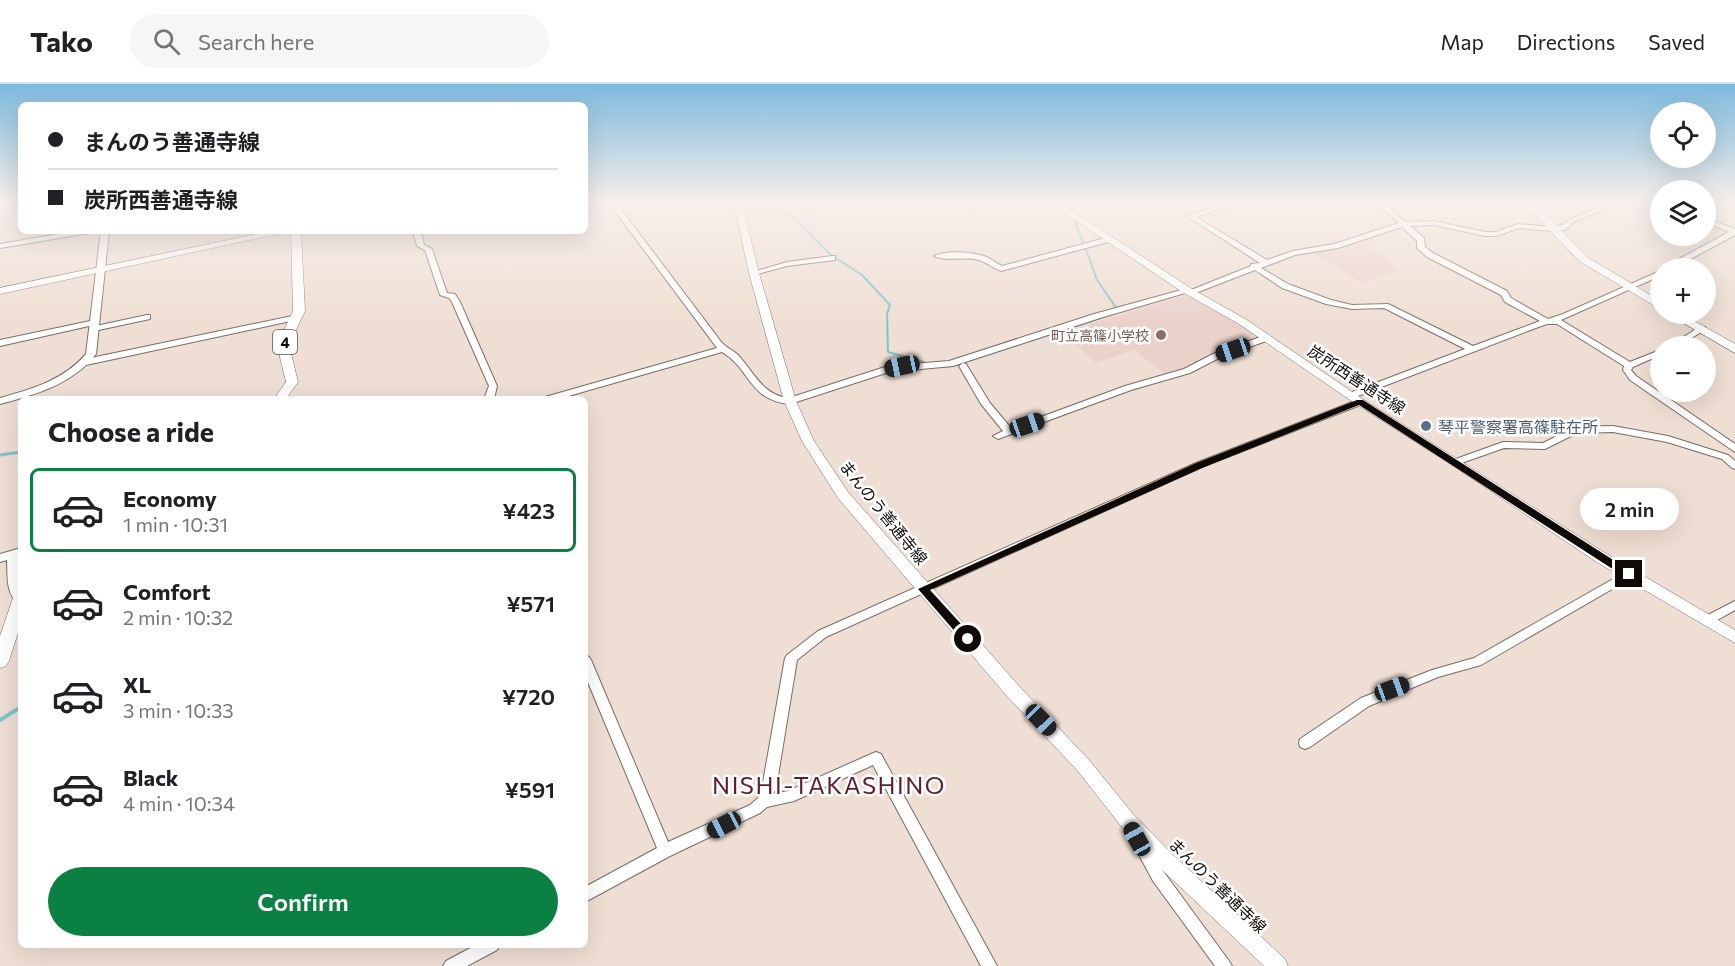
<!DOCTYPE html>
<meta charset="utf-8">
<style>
:root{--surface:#fff;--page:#f6f6f6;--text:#202124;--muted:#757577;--line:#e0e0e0;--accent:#0b8043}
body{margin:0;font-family:Commissioner,"Noto Sans JP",sans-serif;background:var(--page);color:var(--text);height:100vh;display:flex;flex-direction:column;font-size:22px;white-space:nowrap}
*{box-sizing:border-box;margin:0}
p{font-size:20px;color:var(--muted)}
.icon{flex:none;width:33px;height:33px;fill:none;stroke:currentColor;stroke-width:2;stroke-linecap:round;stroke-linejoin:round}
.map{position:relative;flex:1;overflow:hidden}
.details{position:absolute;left:18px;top:312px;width:570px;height:552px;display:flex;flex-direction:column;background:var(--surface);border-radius:9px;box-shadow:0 6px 24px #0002}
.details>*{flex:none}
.top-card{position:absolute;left:18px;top:18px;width:570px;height:132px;border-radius:9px;box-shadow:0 6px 24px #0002;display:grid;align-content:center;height:132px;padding:0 30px;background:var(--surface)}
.buttons{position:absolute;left:1650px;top:18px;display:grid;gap:12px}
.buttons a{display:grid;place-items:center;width:66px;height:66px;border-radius:50%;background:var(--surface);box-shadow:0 6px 24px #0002;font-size:30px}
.end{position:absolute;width:27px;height:27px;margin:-14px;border:8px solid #0f0a07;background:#fff;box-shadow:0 0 0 3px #fff}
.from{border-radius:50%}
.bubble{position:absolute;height:42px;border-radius:21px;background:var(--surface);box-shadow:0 6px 24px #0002;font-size:20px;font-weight:600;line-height:42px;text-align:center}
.car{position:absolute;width:18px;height:36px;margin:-18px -9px;border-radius:8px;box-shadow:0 0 4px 2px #0007;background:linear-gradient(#222 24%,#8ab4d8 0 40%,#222 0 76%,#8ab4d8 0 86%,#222 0)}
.top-card b{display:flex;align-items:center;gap:21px;height:57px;font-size:22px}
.top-card b+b{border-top:2px solid var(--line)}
.top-card i{width:15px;height:15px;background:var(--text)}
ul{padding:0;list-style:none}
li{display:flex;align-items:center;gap:18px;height:84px;margin:0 12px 9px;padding:0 18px;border:3px solid transparent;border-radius:9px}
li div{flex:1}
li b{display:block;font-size:22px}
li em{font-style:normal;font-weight:600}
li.active{border-color:var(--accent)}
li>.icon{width:54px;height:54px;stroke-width:1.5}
h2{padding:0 30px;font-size:27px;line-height:72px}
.primary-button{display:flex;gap:12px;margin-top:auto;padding:12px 30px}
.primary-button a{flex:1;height:69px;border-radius:36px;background:var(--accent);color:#fff;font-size:24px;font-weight:600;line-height:69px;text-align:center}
header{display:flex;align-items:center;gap:36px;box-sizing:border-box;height:84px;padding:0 30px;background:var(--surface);border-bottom:2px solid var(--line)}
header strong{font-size:28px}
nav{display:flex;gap:33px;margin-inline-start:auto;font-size:21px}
.search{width:420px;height:54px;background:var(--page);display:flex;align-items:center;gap:15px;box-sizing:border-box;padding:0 21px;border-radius:33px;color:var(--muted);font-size:22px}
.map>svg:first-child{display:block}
.education{fill:#ead1ca}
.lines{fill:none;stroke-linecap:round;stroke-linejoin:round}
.stream-far2{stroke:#7ec4cd;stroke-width:2}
.stream-far1{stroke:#7ec4cd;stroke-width:3}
.stream{stroke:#7ec4cd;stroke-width:4}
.minor-casing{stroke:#7a6b62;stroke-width:2}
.tertiary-casing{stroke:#7a6b62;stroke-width:2}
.secondary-casing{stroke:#7a6b62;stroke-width:1}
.primary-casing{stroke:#7a6b62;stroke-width:1}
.minor{fill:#fff;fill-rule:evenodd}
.tertiary{fill:#fff;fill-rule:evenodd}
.secondary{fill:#fff;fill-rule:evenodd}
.primary{fill:#fff;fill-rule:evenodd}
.route{fill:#0f0a07}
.education-dot{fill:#8d6e63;stroke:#fff;stroke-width:2}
.service-dot{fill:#5c6f8a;stroke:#fff;stroke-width:2}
.labels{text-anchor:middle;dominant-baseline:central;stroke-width:5;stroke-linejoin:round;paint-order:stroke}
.far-education-label{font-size:14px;fill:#785e54;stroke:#fff;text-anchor:end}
.shield{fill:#fff;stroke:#575451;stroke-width:1.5}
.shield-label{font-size:15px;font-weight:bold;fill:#0f0a07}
.street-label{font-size:16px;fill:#0f0a07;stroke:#fff}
.service-label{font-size:16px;fill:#4e5e75;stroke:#fff;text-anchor:start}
.near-quarter-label{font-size:24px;letter-spacing:1.5px;fill:#601c2d;stroke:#fff}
</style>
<header>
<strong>Tako</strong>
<div class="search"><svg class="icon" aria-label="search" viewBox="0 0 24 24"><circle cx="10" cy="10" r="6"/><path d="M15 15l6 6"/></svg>Search here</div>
<nav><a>Map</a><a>Directions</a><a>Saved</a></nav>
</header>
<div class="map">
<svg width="1735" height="882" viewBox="0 0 1735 882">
<rect width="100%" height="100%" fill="#efded3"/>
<path class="education" d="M1366,156L1371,166L1384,173L1397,186L1363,199L1312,168Z
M1189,210L1262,254L1184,285L1165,290L1134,266L1096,279L1063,248Z"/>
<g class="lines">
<path class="stream-far2" d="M711,119L733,125
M1072,119L1077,130
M742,124L775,126L796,135L831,171L862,191L890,221L887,230L888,268L924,278
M1075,138L1083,158
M1085,163L1097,196L1117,225
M936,283L953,282L1110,231"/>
<path class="stream-far1" d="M0,371L21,368"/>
<path class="stream" d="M0,636L21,623"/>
<g class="minor-casing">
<path id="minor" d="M9,119H21V121L0,125V121Z
M609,119H616L722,259C727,264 733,266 738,271C754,288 763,312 789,314L888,282L949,277L1094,230L1185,205L1191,206L1251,182V180L1260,179L1187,132L1227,119H1238L1196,133L1267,176L1293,167L1334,160L1399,139L1377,119H1384L1405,138L1434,137L1485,148H1496L1518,140L1553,143L1560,142L1571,135L1610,119H1619L1575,137L1565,146L1553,147L1519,144L1497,152H1485L1434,141L1410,142L1424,154L1425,163L1433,169L1507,207L1511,214L1548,235L1563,230L1660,187V192L1561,236L1630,278L1660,266V271L1633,283L1631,286L1636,292L1735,360V368L1630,296L1623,286L1624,282L1557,240H1547L1533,245L1358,312H1352L1350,310L1352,308L1465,265L1384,224L1352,225L1326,220L1282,204L1255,186L1198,208L1192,207L1100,234L953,282L889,288L790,320C748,316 751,285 722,268L558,315H543L545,313L717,264ZM1402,143L1417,157V164L1427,173L1501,211L1505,218L1540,237L1473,262L1388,220L1352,221L1331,216L1288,200L1261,184L1295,171L1338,164Z
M817,119H827L804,127L801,125Z
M963,119H970L977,125L972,126Z
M1706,134L1735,145V151L1674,184H1666V182L1729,148L1706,138Z
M76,147H93L89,149L0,164V160Z
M413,147H421L424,161L432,165L447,209L455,210L460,218L497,302L494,315H484L489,302L452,218L449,214L440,211L425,166L417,162Z
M1109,153H1112V157L1001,187C993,184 986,178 979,176C965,172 946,178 934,172C946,166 971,168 984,172C990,174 996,179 1002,182Z
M832,172H835V176L787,182L754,191L750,189L787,178Z
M147,231H150V235L94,247L90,245L91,243Z
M297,231H300V235L86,281L82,278L86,275Z
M95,236H98V240L0,262V256Z
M1699,243H1705L1706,245L1679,262H1670Z
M1266,251L1270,254L1269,256L1219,274L1190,289L1131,306L998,355L993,352L1003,347L981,320L959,282L963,279L966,280L990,319L1011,344L1125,302L1184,285L1213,270Z
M1360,315L1363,316L1365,318L1363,320L1202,383L826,553L797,576L776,704L773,710L788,707L871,670L876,668L881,670L997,882H981L873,681L794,717L767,723L760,729L670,772L585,818V803L657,764L585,591V571L589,573L591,576L668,758L750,721L758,714L762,704L785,574L787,571L818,547L1196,379Z
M1613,342L1668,352L1728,371L1735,377V385L1732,384L1722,375L1667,358L1613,348L1577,349L1545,365L1504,364L1456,381L1451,378L1453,376L1503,358L1543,359L1575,343Z
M21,464V472L18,473L21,508L20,519C5,512 8,491 7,476L0,478V470Z
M1629,486L1633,487L1635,490L1633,493L1481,581L1438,593L1369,622L1310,663L1305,665L1300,663L1299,659L1300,655L1361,614L1432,586L1474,574Z
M1735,517V526L1712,539H1704L1702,536L1704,533Z
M1138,749L1143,751L1163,787L1229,877L1232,882H1215L1153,797L1131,756L1133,751Z
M476,861H500L497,866L467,882H443L446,877Z"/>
</g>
<g class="tertiary-casing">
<path id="tertiary" d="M101,147H109L96,270C73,300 35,311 0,320V314C32,305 64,296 86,270Z"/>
</g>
<g class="secondary-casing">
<path id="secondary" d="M734,119H742L759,189L796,317L814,357L848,408L1018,601L1089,676L1133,730L1171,769L1285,875L1288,882H1264L1157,781L1121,742L1077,686L1006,611L838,414L802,357L784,317L749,189Z
M1050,119H1060L1192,205L1247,236L1364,316L1605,469L1735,546V559L1595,477L1452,381L1356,320L1239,240L1184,209Z"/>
</g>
<g class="primary-casing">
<path id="primary" d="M1524,119H1535L1587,173L1660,217V225L1579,177Z
M271,147H301L305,227L289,261L298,298L286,315H274L286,298L277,261L293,227L291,147L0,210V204Z
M1668,230H1682L1735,260V269Z
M21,508V539L9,577L6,582L0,584V552L13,514L15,510Z"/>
</g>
<use href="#minor" class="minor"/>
<use href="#tertiary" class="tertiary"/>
<use href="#secondary" class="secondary"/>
<use href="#primary" class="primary"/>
</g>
<linearGradient id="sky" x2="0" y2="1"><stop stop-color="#7dbadd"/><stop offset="0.49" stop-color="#f8f0eb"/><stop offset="1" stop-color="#f8f0eb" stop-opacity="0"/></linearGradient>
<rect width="1735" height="243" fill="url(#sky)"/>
<path class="route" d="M1357,316H1363L1632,488V493H1625L1359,321L1202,384L930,506L972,552V558H964L918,505L1196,379Z"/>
<circle class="education-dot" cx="1161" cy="251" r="6"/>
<circle class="service-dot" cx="1426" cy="342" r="6"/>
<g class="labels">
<g class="far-education-label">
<text x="1149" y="251">町立高篠小学校</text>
</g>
<rect class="shield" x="273" y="246" width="24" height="24" rx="4.5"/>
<g class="shield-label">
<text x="285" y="258">4</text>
</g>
<g class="street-label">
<text transform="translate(1357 295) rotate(33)">炭所西善通寺線</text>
<text transform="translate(884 428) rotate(51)">まんのう善通寺線</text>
<text transform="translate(1218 801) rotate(44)">まんのう善通寺線</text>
</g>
<g class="service-label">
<text x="1438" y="342">琴平警察署高篠駐在所</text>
</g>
<g class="near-quarter-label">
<text x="829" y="700">NISHI-TAKASHINO</text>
</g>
</g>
</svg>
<div class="buttons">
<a><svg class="icon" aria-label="locate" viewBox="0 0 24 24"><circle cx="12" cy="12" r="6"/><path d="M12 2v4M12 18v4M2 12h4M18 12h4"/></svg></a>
<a><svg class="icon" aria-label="layers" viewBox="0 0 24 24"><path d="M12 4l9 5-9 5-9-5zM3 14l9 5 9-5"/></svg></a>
<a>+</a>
<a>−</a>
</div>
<i class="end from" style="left:968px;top:555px"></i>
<i class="end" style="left:1629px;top:490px"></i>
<div class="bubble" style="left:1580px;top:404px;width:99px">2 min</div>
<i class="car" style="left:1233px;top:266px;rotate:251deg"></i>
<i class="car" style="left:902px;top:282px;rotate:258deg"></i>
<i class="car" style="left:1027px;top:341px;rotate:71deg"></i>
<i class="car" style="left:1392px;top:605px;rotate:70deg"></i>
<i class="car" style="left:1041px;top:636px;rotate:136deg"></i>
<i class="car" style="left:724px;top:741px;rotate:242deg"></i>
<i class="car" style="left:1137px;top:755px;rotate:331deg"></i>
<div class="top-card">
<b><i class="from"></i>まんのう善通寺線</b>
<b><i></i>炭所西善通寺線</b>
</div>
<section class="details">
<h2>Choose a ride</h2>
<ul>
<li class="active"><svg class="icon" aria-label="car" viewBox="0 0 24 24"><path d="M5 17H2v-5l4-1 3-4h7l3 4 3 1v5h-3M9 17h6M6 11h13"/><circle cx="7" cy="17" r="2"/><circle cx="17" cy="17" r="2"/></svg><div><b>Economy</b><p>1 min · 10:31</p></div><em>¥423</em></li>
<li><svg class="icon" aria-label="car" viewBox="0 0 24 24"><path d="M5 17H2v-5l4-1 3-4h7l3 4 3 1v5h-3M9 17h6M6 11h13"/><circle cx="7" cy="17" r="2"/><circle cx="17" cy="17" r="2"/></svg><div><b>Comfort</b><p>2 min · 10:32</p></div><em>¥571</em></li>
<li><svg class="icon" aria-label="car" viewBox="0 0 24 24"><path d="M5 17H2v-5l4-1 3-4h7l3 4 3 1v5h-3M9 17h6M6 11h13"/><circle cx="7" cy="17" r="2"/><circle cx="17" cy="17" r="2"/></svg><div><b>XL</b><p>3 min · 10:33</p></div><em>¥720</em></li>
<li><svg class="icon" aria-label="car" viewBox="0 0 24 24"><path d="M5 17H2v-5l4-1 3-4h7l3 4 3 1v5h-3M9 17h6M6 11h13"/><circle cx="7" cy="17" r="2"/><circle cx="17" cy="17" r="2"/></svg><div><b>Black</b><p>4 min · 10:34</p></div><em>¥591</em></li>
</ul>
<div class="primary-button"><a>Confirm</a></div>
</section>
</div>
